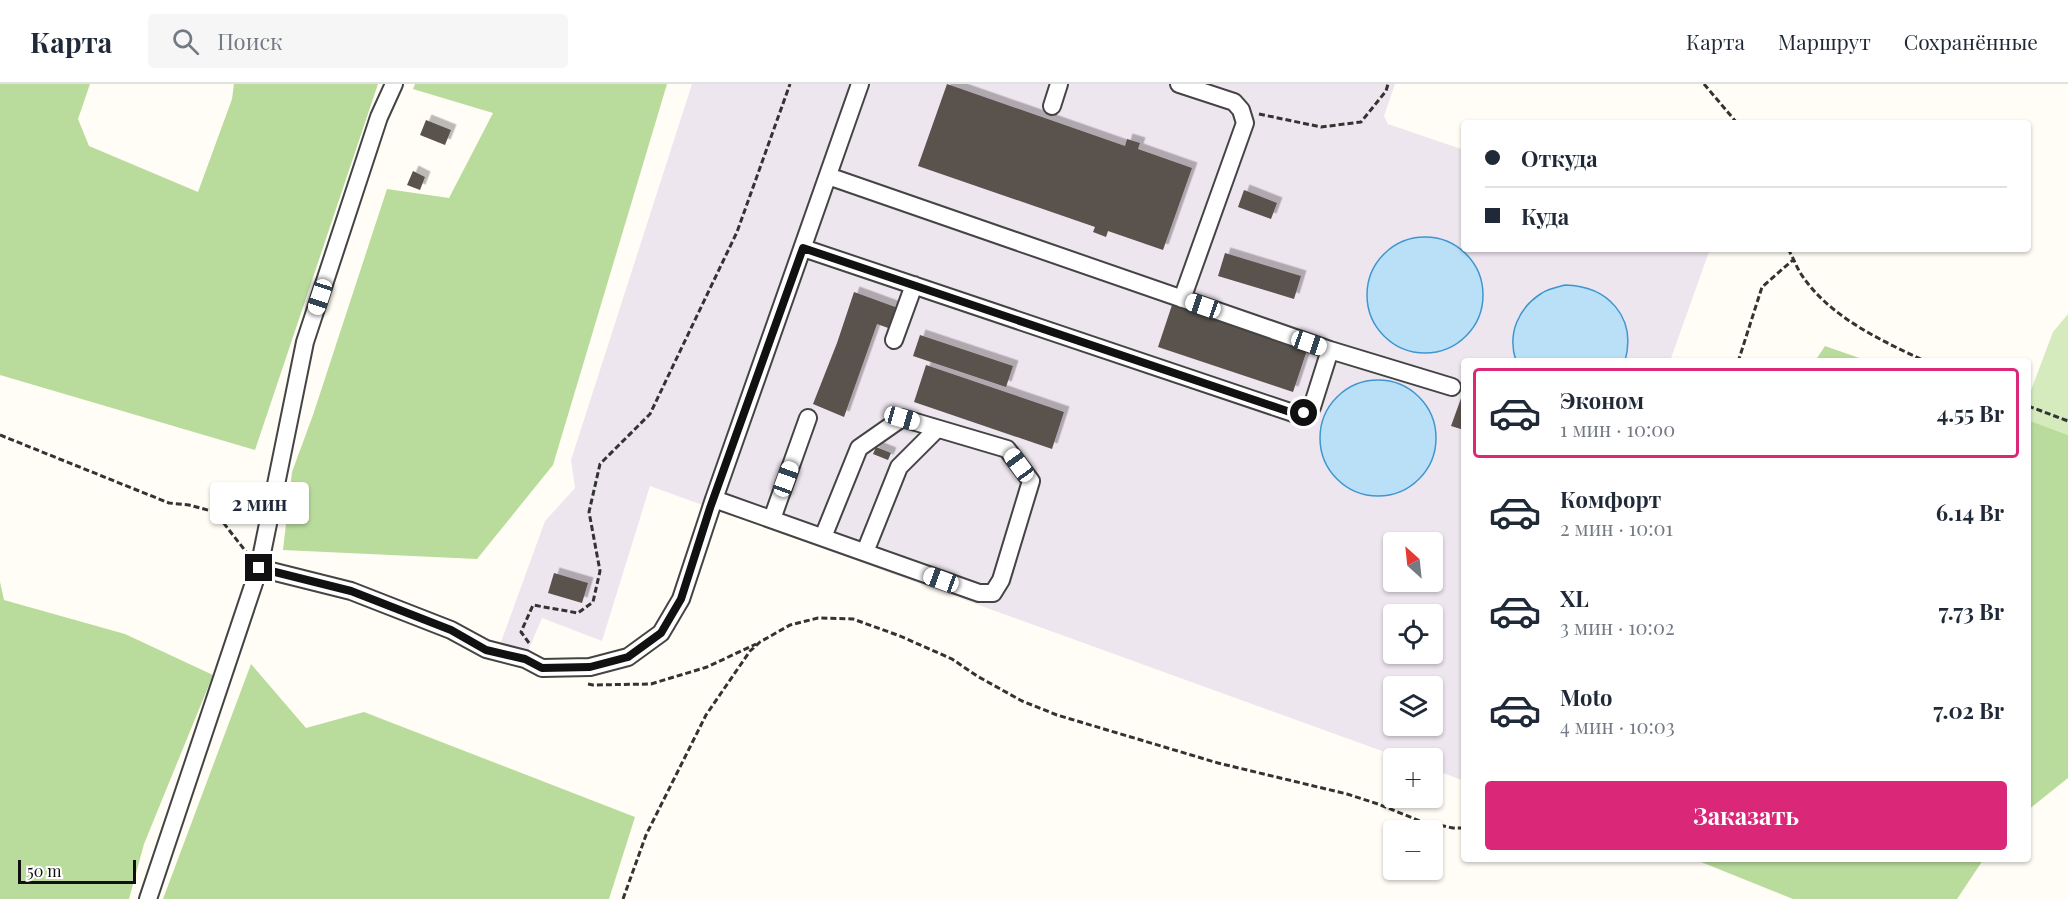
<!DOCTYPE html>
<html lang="ru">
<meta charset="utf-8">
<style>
:root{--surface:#fff;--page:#f6f6f7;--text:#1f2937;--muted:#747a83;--line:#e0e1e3;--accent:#db2777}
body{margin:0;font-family:"Playfair Display",serif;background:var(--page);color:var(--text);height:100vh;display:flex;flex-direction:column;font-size:22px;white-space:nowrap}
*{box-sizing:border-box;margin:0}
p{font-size:20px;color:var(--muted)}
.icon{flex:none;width:33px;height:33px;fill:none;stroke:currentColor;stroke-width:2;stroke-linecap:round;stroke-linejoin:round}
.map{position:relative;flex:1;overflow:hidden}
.side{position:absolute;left:1461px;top:274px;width:570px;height:504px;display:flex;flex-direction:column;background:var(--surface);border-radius:6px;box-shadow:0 2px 4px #0004}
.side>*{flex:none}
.hud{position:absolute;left:1461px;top:36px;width:570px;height:132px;border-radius:6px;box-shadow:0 2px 4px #0004;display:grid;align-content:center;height:132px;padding:0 24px;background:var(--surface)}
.needle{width:39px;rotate:333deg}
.tools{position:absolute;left:1383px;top:448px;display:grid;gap:12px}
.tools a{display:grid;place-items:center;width:60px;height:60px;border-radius:6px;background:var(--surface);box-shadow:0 2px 4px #0004;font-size:30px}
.scale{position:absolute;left:18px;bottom:15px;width:118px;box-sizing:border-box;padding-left:6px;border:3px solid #111;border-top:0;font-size:16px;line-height:21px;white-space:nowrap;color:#111;-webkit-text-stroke:4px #fff;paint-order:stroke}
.end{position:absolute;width:27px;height:27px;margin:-14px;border:8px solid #111;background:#fff;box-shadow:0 0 0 3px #fff}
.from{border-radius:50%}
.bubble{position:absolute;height:42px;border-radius:6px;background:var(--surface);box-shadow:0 2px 4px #0004;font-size:20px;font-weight:700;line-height:42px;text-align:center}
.car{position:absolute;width:18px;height:36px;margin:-18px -9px;border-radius:8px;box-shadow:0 0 4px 2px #0007;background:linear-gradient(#fff 24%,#345 0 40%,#fff 0 76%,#345 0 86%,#fff 0)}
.hud b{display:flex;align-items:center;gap:21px;height:57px;font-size:22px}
.hud b+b{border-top:2px solid var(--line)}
.hud i{width:15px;height:15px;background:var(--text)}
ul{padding:10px 0 0;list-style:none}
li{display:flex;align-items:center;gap:18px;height:90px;margin:0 12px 9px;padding:0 12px;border:3px solid transparent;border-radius:6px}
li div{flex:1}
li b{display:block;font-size:22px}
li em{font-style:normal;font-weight:700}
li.active{border-color:var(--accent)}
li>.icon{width:54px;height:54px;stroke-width:1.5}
.cta{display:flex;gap:12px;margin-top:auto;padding:12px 24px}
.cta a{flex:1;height:69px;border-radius:6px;background:var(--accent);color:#fff;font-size:24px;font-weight:700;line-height:69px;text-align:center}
header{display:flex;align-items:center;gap:36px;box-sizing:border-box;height:84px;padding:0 30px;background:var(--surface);border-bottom:2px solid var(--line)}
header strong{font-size:28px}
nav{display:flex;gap:33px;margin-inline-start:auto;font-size:21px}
.search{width:420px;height:54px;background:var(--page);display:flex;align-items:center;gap:15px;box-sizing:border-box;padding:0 21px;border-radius:6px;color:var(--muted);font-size:22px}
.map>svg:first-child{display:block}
.industrial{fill:#eee6ef;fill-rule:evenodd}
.green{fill:#d5ebbd}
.forest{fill:#b9dc9c}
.water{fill:#b9e0f7;stroke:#3f96cf;stroke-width:1.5}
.building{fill:#5a524d;filter:url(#shadow)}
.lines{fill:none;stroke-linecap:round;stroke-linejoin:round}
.minor-casing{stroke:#444;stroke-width:20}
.path{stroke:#333;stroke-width:3;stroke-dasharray:6 3;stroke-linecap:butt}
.minor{stroke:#fff;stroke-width:16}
.route{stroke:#111;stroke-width:8}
</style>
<header>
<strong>Карта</strong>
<div class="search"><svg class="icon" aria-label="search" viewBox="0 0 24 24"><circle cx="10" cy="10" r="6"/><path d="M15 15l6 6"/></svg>Поиск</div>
<nav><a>Карта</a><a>Маршрут</a><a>Сохранённые</a></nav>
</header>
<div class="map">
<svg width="2068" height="815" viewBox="0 0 2068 815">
<defs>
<filter id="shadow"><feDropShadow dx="5.5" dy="-5.5" stdDeviation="0" flood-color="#0004"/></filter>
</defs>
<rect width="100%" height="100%" fill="#fffdf5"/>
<path class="industrial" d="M692,0H1395L1384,32L1388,40L1464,66V165H1710L1670,277L1464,278V697L1433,685L1432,675H1404L650,402L602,557L542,534L528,567L501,558L545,437L575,404L571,376ZM1394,459H1432V498H1394ZM1394,531H1432V570H1394ZM1394,603H1432V642H1394Z"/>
<path class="green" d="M2068,230V351L2028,336V314L2053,248Z"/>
<path class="forest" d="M0,0H90L78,35L89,62L198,108L232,15L234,0H378L255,366L0,291Z
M415,0H667L553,381L477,475L283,466L292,388L313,331L387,105L449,114L493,29L413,5Z
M1825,262L1868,277H1815Z
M2028,336L2068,351V694L2028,726Z
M0,498L4,516L125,550L213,591L144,760L129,815H0Z
M251,580L306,644L364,628L635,733L609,815H163Z
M1696,776H1983L1957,815H1793Z"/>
<path class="water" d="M1367 211a58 58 0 1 1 116 0a58 58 0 1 1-116 0Z
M1565,201C1608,202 1637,233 1625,277H1516C1507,250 1518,224 1542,209C1548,205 1557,203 1565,201Z
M1320 354a58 58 0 1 1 116 0a58 58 0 1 1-116 0Z"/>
<path class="building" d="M947,0L1125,62L1127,55L1140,59L1138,65L1192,84L1163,166L1108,147L1106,153L1093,148L1095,143L918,82Z
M426,36L451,46L445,61L420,51Z
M413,87L425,93L420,106L407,101Z
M1244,106L1277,119L1271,135L1238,123Z
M1225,169L1301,192L1294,215L1218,192Z
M854,208L898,224L891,245L877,240L844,333L813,320L837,259Z
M1172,221L1307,266L1293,308L1158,263Z
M920,251L1013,282L1006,303L913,272Z
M926,281L1064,328L1052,365L914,318Z
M1464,306V346L1451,342Z
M876,363L891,369L888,376L873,370Z
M554,489L588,499L582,519L548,509Z"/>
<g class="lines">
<g class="minor-casing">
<path id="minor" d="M1179,0L1234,18L1241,26L1245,39L1182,215
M1052,22L1059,0
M828,92L1330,266L1452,303
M803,164L1293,329H1304L1312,323L1330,266
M894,256L914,201
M772,435L808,334
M823,453L859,364L902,334L1007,365L1031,397L1001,496L993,509H979C891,478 803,446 714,415L860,0
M865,468L899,383L937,345
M259,484L351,507L451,546L486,565L525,575L542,584L590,583L628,573L661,549L681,515L714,415
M148,815L259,484L305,258L379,33L394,0"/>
</g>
<path class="path" d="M1704,0L1737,39
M1259,30L1321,43L1361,38L1386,7L1388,0
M1788,165C1793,173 1796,182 1801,190C1829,233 1882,257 1927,278
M1738,278L1762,203L1794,175
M2028,322L2068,337
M0,351L169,419L189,421L215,428L247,469
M529,559L521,548L533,521L578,529L593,518L600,487L589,428L600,380L650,330L737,148L790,0
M588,600L593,601L651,600L707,583L756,560
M623,815L646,751L706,631L750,567L760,558L790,541L818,534L853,535L900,552L952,575L977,592L1022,617L1057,631L1218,679L1347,710L1378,720L1420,737L1453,744H1464"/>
<use href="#minor" class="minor"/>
</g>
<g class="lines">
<path class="route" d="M259,484L351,507L451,546L486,566L525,575L542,584L590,583L628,573L661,549L681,515L710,424L803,164L1293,329H1304"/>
</g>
</svg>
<div class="tools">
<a><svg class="needle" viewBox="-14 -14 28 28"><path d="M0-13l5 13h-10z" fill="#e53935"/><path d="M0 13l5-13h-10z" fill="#747a83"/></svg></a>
<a><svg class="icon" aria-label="locate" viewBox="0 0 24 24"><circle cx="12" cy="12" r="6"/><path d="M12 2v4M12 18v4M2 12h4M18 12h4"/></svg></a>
<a><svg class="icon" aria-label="layers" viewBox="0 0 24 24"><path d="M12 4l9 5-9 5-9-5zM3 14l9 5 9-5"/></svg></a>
<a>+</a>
<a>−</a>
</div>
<div class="scale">50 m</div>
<i class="end from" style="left:1304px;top:329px"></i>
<i class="end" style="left:259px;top:484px"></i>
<div class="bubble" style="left:210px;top:398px;width:99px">2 мин</div>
<i class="car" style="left:320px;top:213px;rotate:198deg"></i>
<i class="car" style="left:1203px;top:222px;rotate:289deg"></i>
<i class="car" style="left:1309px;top:259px;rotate:109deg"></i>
<i class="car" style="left:902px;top:334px;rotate:106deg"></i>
<i class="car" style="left:1019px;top:381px;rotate:324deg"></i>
<i class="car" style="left:786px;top:395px;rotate:20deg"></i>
<i class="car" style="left:941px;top:496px;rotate:290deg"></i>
<div class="hud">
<b><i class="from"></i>Откуда</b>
<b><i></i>Куда</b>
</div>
<section class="side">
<ul>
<li class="active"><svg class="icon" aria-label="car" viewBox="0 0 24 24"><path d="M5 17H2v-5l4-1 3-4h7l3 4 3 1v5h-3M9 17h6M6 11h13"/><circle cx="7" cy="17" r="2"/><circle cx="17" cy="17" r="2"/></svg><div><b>Эконом</b><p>1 мин · 10:00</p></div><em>4.55 Br</em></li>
<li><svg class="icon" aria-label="car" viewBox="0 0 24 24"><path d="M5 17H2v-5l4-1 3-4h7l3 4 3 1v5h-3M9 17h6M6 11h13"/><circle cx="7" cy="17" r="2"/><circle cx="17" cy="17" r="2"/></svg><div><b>Комфорт</b><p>2 мин · 10:01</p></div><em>6.14 Br</em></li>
<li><svg class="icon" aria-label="car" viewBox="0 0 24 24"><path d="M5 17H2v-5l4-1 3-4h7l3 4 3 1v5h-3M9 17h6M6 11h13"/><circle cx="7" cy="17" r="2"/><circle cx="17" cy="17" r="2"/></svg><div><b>XL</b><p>3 мин · 10:02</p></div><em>7.73 Br</em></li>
<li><svg class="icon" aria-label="car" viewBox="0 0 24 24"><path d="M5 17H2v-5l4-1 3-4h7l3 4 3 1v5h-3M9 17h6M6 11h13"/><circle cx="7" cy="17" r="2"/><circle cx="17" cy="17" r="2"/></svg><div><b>Moto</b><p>4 мин · 10:03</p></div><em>7.02 Br</em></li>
</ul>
<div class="cta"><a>Заказать</a></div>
</section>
</div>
